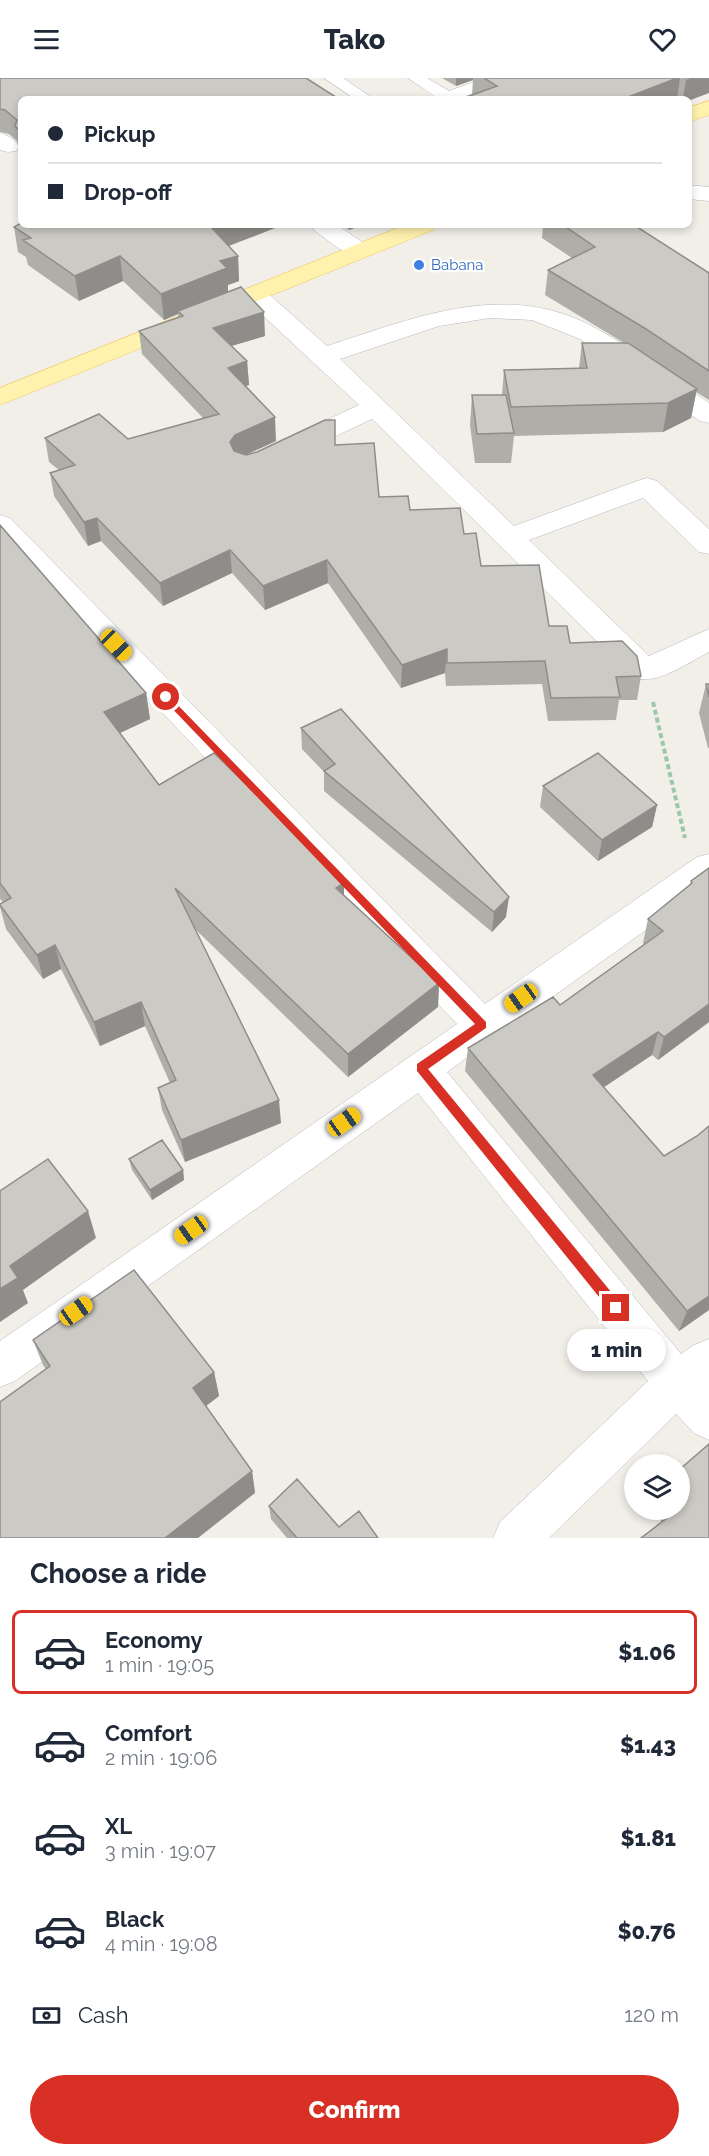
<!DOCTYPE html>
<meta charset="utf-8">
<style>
:root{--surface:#fff;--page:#f6f6f7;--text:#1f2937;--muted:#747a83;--line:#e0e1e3;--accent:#d93025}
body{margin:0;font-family:Raleway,sans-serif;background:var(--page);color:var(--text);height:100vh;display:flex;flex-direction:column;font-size:22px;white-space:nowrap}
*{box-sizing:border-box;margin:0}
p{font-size:20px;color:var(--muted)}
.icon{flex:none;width:33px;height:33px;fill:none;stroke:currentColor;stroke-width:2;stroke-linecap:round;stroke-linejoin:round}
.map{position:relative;height:1460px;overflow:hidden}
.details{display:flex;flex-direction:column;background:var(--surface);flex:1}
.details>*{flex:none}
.banner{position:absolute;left:18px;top:18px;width:674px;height:132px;border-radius:9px;box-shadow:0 3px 9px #0003;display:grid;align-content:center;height:132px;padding:0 30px;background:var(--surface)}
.buttons{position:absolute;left:624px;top:1376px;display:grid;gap:12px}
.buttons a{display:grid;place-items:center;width:66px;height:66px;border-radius:50%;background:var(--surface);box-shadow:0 3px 9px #0003;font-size:30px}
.end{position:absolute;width:27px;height:27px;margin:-14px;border:8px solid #d93025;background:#fff;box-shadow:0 0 0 3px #fff}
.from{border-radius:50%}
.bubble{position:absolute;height:42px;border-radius:21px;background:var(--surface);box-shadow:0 3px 9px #0003;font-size:20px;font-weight:800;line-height:42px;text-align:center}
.car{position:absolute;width:18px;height:36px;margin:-18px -9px;border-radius:8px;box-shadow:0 0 4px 2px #0007;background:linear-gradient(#f5c518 24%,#345 0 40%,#f5c518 0 76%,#345 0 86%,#f5c518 0)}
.banner b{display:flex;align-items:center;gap:21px;height:57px;font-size:22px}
.banner b+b{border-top:2px solid var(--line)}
.banner i{width:15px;height:15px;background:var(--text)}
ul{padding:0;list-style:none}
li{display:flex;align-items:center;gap:18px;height:84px;margin:0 12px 9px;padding:0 18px;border:3px solid transparent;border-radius:9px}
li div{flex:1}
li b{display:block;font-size:22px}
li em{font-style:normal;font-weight:800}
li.selected{border-color:var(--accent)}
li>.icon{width:54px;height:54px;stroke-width:1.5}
h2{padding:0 30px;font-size:27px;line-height:72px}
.pay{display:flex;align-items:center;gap:15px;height:66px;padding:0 30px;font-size:22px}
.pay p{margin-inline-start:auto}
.action{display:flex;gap:12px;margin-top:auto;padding:12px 30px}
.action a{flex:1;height:69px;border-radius:36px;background:var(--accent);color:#fff;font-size:24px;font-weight:800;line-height:69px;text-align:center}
header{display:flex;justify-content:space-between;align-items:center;height:78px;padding:0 30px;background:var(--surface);font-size:27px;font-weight:800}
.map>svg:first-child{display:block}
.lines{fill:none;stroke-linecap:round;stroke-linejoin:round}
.service-casing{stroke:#b5b8bc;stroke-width:1}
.minor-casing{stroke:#b5b8bc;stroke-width:1}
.primary-casing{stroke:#f2c960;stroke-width:1}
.path{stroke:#9cc7a9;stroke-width:4;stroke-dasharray:5 3;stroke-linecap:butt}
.service{fill:#fff;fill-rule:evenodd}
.minor{fill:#fff;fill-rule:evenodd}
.primary{fill:#fff2af;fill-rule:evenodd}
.wall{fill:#afaea9}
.shaded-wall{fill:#8f8d8a}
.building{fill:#cccac5;stroke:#8f8d8a;stroke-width:1.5}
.route{fill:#d93025}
.shop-dot{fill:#3f7fe0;stroke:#fff;stroke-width:2}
.labels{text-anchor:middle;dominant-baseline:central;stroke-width:4.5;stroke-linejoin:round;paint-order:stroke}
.far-shop-label{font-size:15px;fill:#366cbe;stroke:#fff;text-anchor:start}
</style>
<header><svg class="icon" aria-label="menu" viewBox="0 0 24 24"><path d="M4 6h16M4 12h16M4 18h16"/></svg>Tako<svg class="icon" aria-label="heart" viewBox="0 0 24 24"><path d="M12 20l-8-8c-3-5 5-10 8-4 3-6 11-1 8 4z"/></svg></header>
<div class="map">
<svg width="709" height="1460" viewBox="0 0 709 1460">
<rect width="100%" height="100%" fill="#f1efe8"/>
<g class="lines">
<g class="service-casing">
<path id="service" d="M324,0H343L374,21H355Z
M408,0H427L449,13L485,0H507L505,3L458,21H435L436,19Z"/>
</g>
<g class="minor-casing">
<path id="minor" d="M0,55C8,57 14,61 19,68L16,73L8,74L0,72Z
M688,107L709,109V123L688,121Z
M311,147H337L368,168L372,173L368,178C349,183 330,163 314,152Z
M254,209L263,211L327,268C417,239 509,200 599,252C637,273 673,301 709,325V345L700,343L580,261L532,242L490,240L439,248L340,281L514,448L637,403L647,400L657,403L709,451V476L699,474L643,420L529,462L649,578L709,551V574C687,585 658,607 634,600L372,341L302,374L293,376L284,374L280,368L284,362L359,327L245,221L242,216L245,211Z
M0,437L10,440L485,926L697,779L709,776V807L447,994L681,1276L694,1267L709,1261V1362L694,1355L676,1336L549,1460H493L500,1444L648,1303L418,1015L15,1303L0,1309V1263L457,946L0,463Z"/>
</g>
<g class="primary-casing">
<path id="primary" d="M709,23V37L688,44V30Z
M405,147H436L433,152L0,327V310Z"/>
</g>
<path class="path" d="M653,624L685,760"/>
<use href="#service" class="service"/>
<use href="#minor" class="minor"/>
<use href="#primary" class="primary"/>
</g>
<path class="wall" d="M0,0L21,21V75L19,73L17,63L9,56L0,54Z
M442,0H709L688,21H461L472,17L473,2L456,8Z
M341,147H362L349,152Z
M543,147H634L709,195V322L696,314L691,340L663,354L514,358L511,385H475L470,347L472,317H502L504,292L579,290L582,265H624L545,217L548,192L572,180L542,160Z
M14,149L228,168L238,178L239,203L228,207V214L265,258L231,268L247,283L249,307L245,308L276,363L247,376L335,367L379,419L464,456L481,488L549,548L570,565L641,598L637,622H619L616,642L548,643L542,606L446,608L445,595L401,610L328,505L265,532L232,495L163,528L101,463L88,468L54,418L50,395L59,392L49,384L45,360L128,361L203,340L142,276L139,253L178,239V236L164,242L123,203L79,223L28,187L26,179L18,174Z
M0,447L146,615L150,641L120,655L159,707L344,818L439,905L438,929L348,999L195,851L281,1045L185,1084L162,1032L158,1010L170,1005L145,948L100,968L61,891L43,901L6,851L0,829V826L3,824L0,821Z
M706,606H709V670H708L699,635Z
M301,650L506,839L492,854L324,713V694L302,671Z
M543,708L657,727L652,749L598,783L540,729Z
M709,790V944L658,982L652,977L603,1009L664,1078L697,1058L709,1048V1232L679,1253L465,993L468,970L560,927L644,867L643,865L648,841L690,807L691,803Z
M129,1081L183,1092L184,1102L152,1122L132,1092Z
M33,1262L214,1294L219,1318L206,1328L252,1393L255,1415L46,1291L43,1287Z
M269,1428L339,1449L378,1460H287L271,1441Z
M651,1431H680L709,1460L662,1444Z"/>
<path class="shaded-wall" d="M456,0H473V2L456,8Z
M677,0H680L677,21H623Z
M691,0H709V15L688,23V21H683L686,2Z
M216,147H283L213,174L211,149Z
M349,147H362L349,152Z
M120,178L123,203L79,223L75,198Z
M238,178L239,203L228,207V216L178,233V236L164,242L161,216L220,183Z
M264,234L265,258L214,273L213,250Z
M247,283L249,307L230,313L228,290Z
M697,311L691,340L663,354L668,325Z
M275,339L276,363L237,381L230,364L235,357Z
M97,440L101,463L88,468L84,444Z
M230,472L232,495L163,528L160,505Z
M327,482L328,505L265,532L263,508Z
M447,571L445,595L401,610L402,587Z
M146,615L150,641L109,660L104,634Z
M657,727L652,749L598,783L602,762Z
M344,805V830L336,810Z
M509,819L506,839L492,854L494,834Z
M55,867L61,891L43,901L37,877Z
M439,905L438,929L348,999V976Z
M141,924L145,948L100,968L94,944Z
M709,926V944L658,982L664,959Z
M658,954L652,977L588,1020L593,997Z
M279,1022L281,1045L185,1084L181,1062Z
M183,1092L184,1102L152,1122L150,1112Z
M88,1133L96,1160L23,1212L28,1225L0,1244V1211L10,1188Z
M709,1218V1232L679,1253L687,1233Z
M214,1294L219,1318L198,1334L193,1310Z
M252,1393L255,1415L198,1460H165Z"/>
<path class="building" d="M0,0H306L339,21H21V54L15,48L17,42L5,32L0,31Z
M484,0H677L623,21H461L497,8Z
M21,145V147H216L211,149L238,178L220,183L227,190L161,216L120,178L75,198L23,162L31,160L14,149Z
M563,147H634L709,195V293L646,251L548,192L595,169Z
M241,209L264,234L213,250L247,283L228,290L275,339L235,357L230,364L234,373L246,377L257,374L325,342H335V367L374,365L379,419L408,418L410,432L460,430L464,456L476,455L481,488L539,487L549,548H567L570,565L622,563L637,578L641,598L616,599L620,619L551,620L545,583L447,585V571L402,587L327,482L263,508L230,472L160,505L97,440L84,444L50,395L75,387L45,360L99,336L128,361L219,336L139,253L183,238L178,233Z
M582,265H628L697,311L668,325L511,329L504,292L587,290Z
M472,317H506L514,355L477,356Z
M0,447L146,615L104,634L159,707L214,675L283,742L344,805L336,810L439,905L348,976L175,810L279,1022L181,1062L158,1010L176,1002L141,924L94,944L55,867L37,877L0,827V826L11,820L0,805Z
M706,606H709V619Z
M341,631L509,819L494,834L324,693L335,686L301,650Z
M598,675L657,727L602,762L543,708Z
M709,790V926L664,959L658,954L593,997L664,1078L697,1058L709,1048V1218L687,1233L468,970L553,919L560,927L663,853L648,841L692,805L691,803Z
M162,1062L183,1092L150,1112L129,1081Z
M48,1081L88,1133L10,1188L18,1200L0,1211V1113Z
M134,1192L214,1294L193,1310L252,1393L165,1460H0V1324L50,1288L33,1262Z
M709,1366V1460H641L676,1433L674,1431H680V1391Z
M297,1401L339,1449L359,1433L378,1460H297L269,1428Z"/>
<path class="route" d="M166,615L486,944V950L428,991L621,1226L623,1230L621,1235H612L417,993V986L475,946L163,621V616Z"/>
<circle class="shop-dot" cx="419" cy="187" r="6"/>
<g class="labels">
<g class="far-shop-label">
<text x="431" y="187">Babana</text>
</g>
</g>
</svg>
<div class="buttons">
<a><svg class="icon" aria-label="layers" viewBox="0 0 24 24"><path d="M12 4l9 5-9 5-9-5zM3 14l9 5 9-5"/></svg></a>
</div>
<i class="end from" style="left:166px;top:619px"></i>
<i class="end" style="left:616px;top:1230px"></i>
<div class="bubble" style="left:567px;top:1251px;width:99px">1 min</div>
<i class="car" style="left:116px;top:567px;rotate:136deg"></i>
<i class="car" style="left:521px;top:920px;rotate:235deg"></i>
<i class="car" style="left:344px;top:1044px;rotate:55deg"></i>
<i class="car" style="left:191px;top:1152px;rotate:235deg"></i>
<i class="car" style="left:76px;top:1233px;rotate:55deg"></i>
<div class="banner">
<b><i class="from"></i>Pickup</b>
<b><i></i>Drop-off</b>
</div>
</div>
<section class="details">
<h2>Choose a ride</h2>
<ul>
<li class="selected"><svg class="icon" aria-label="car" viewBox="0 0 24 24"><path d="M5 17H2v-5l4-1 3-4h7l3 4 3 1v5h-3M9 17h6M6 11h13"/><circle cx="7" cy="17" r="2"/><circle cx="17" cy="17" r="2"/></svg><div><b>Economy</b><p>1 min · 19:05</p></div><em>$1.06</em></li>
<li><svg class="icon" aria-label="car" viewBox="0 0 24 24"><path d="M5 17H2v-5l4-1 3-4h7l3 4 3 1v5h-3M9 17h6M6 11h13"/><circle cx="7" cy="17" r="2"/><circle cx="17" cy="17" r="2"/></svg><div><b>Comfort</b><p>2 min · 19:06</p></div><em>$1.43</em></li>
<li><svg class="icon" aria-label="car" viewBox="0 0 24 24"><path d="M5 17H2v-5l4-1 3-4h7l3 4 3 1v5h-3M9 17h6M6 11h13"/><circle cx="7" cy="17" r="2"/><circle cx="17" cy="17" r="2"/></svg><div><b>XL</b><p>3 min · 19:07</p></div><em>$1.81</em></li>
<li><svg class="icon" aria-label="car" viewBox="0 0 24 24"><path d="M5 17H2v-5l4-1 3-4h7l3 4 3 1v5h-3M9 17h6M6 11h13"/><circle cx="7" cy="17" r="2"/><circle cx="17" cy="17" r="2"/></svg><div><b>Black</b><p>4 min · 19:08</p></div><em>$0.76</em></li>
</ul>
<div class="pay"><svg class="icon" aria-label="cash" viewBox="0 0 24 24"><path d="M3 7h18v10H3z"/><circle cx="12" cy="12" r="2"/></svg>Cash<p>120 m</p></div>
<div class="action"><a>Confirm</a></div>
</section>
